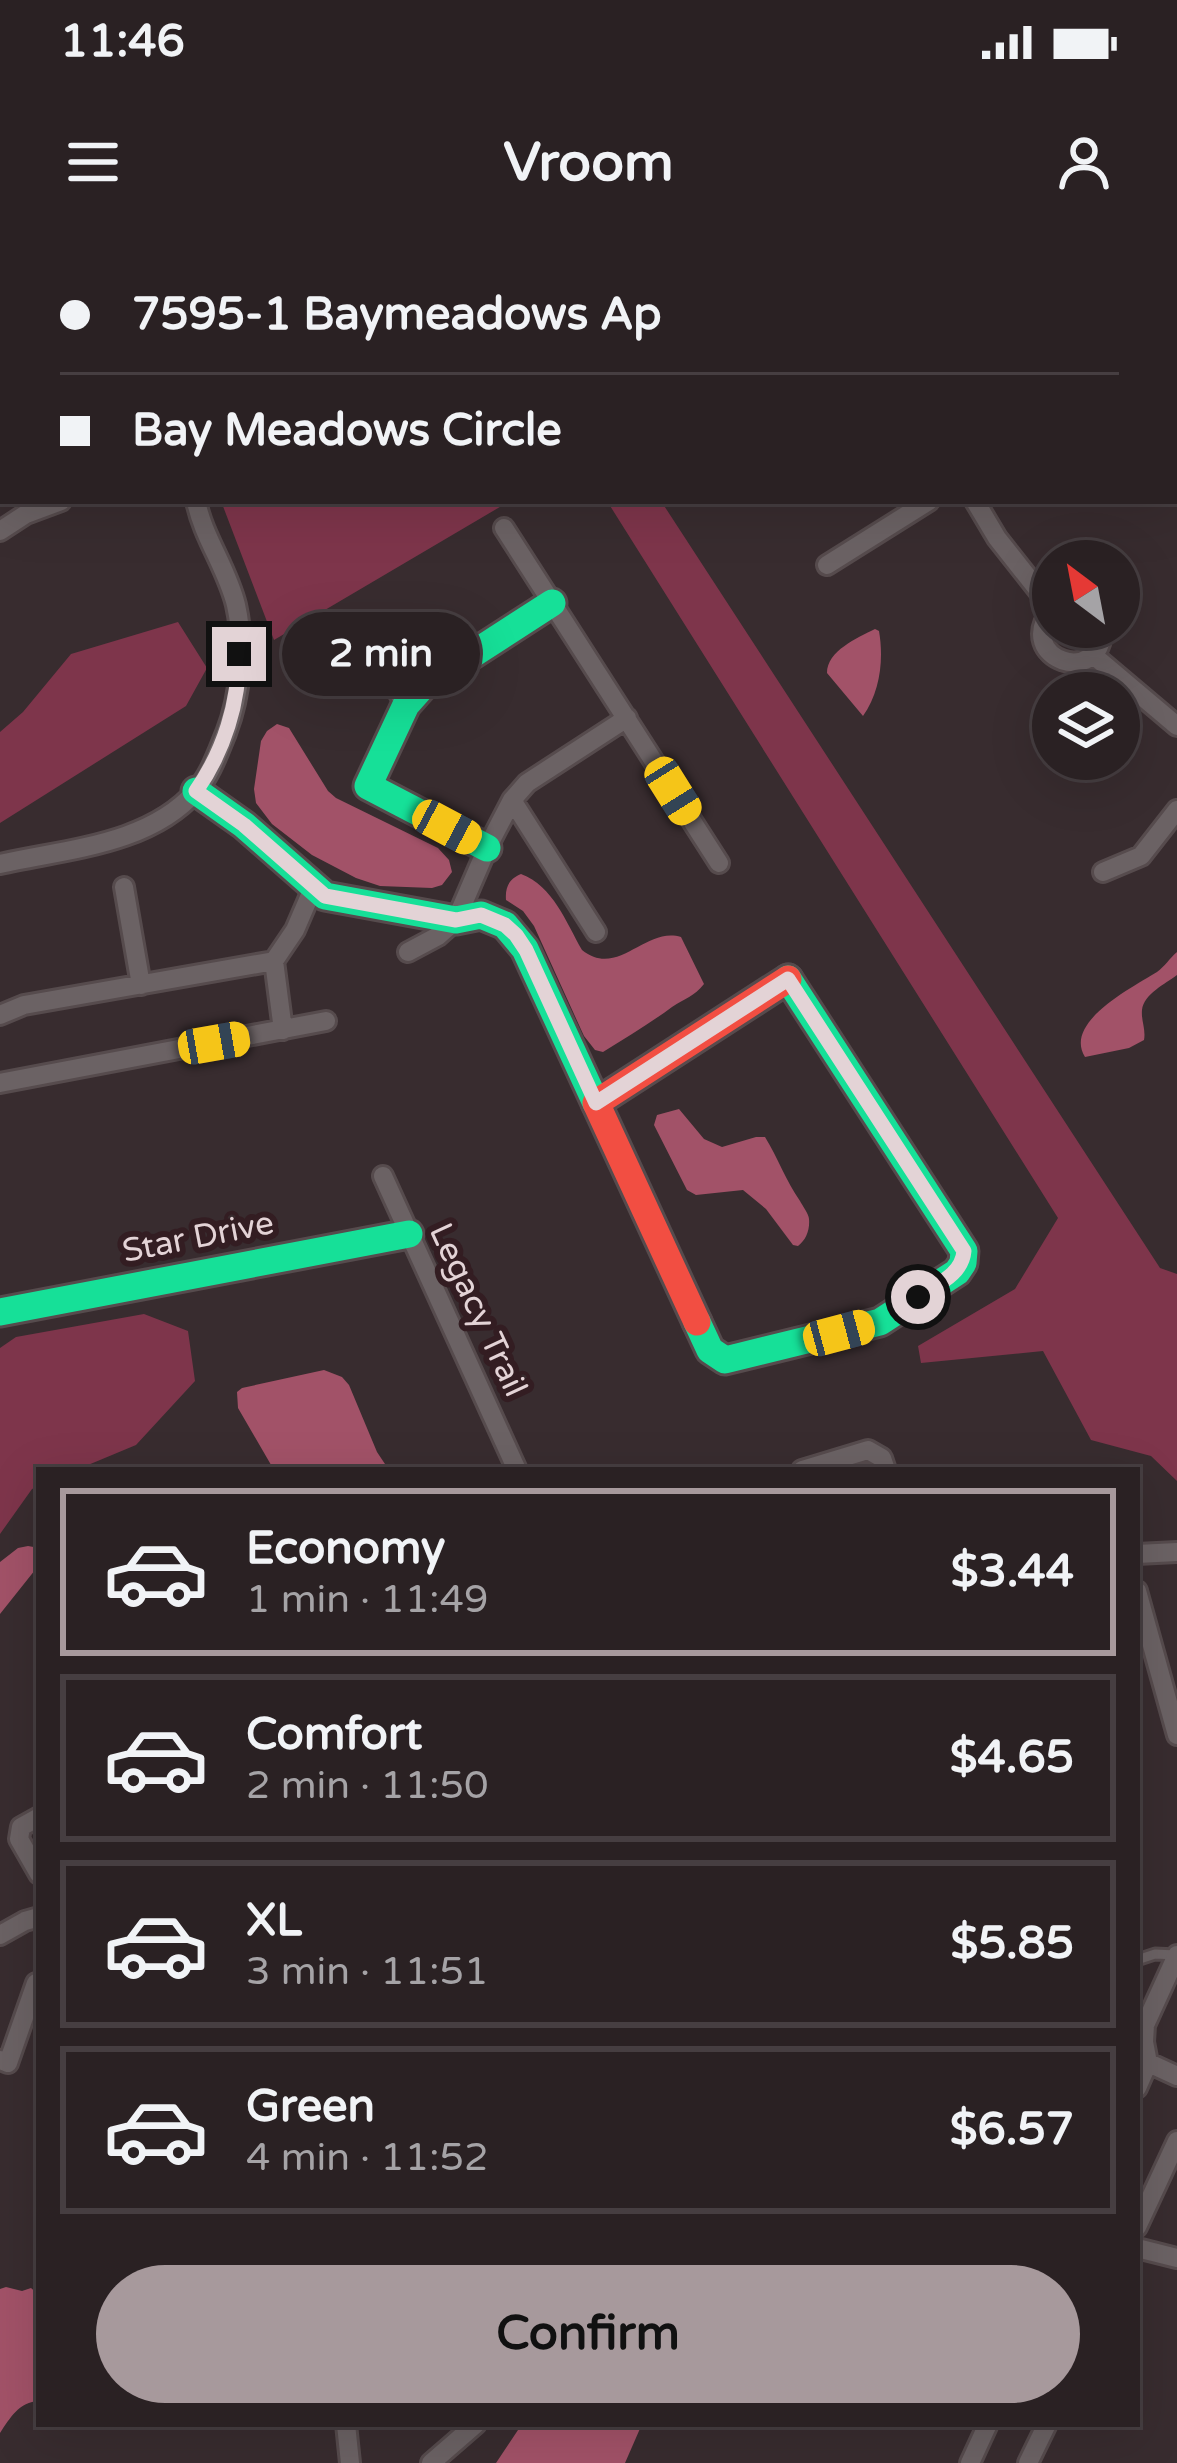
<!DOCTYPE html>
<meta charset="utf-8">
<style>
:root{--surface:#2a2123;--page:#362e30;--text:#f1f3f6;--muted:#a5a3a6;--line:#463e41;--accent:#a7999c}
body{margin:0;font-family:"Varela Round",sans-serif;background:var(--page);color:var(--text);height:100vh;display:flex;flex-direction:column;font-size:45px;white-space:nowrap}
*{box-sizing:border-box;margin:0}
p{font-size:39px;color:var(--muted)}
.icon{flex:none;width:66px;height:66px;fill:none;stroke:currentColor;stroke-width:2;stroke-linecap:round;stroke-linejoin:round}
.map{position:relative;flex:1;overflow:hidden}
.sheet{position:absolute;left:36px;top:1227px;width:1104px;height:960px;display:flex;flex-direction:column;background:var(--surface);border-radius:0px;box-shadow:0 12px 48px #0002,0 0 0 3px var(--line)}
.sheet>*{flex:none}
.top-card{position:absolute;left:0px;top:0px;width:1179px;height:264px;box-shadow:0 12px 48px #0002,0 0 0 3px var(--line);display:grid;align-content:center;height:264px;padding:0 60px;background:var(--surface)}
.needle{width:78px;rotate:328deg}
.fabs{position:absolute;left:1032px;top:300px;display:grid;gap:24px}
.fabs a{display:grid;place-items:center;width:108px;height:108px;border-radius:50%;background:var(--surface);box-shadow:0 12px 48px #0002,0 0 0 3px var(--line);font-size:60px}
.end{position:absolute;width:54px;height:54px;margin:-27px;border:15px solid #e3d3d6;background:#111;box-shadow:0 0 0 6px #111}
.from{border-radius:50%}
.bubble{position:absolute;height:84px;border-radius:42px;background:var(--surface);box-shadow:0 12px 48px #0002,0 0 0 3px var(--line);font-size:39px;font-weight:700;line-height:84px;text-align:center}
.car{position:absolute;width:36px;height:72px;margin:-36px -18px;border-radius:15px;box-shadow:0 0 9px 3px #0007;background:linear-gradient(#f5c518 24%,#345 0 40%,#f5c518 0 76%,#345 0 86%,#f5c518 0)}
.top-card b{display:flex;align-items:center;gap:42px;height:114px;font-size:45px}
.top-card b+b{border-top:3px solid var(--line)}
.top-card i{width:30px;height:30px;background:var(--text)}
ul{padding:21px 0 0;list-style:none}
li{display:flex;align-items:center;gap:36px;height:168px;margin:0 24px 18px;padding:0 36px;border:6px solid var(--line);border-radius:0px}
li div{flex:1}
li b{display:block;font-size:45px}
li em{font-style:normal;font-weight:700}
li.active{border-color:var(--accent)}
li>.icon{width:108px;height:108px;stroke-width:1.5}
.button{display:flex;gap:24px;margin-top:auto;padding:24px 60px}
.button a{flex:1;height:138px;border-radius:72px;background:var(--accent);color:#111;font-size:48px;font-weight:700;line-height:138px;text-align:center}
.status{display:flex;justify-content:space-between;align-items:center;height:84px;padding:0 60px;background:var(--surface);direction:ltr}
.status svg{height:33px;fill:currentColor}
header{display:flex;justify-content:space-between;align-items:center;height:156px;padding:0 60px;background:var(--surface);font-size:54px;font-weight:700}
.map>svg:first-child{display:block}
.forest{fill:#7e354b}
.water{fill:#a25268}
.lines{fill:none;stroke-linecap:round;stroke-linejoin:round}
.lane-casing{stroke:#564b4d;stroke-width:15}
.street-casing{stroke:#564b4d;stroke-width:24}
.fast-casing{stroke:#564b4d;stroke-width:33}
.jam-casing{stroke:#564b4d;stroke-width:33}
.lane{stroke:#6b6264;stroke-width:9}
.street{stroke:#6b6264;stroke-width:18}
.fast{stroke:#16e098;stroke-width:27}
.jam{stroke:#f24e42;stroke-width:27}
.route{stroke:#e3d3d6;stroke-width:15}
.labels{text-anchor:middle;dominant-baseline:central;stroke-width:12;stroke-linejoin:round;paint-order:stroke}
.street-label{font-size:33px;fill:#e3d3d6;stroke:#331d22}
</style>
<div class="status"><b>11:46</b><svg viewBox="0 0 49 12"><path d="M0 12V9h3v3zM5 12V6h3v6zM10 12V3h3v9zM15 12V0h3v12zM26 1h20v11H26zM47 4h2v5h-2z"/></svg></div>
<header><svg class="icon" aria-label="menu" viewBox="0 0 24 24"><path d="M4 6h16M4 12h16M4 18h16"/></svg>Vroom<svg class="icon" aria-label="person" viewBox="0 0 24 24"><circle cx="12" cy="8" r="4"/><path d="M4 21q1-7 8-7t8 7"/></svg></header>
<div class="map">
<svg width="1177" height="2223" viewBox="0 0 1177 2223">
<rect width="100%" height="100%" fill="#382c2f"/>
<path class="forest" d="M221,261H510L274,400Z
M607,261H661L1160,1028L1177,1034V1241L1151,1216L1091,1200L1043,1111L921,1123L918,1106L1015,1049L1058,978Z
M178,382L207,428L186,466L0,583V492L23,472L71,414Z
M144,1074L188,1091L195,1141L136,1205L76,1230H39V1246L32,1249L0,1294V1108L16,1097Z"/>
<path class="water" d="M875,389L879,391C884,420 880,452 863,476L827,433C827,411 857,398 875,389Z
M277,484L289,488L328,551L336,558L438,608L449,620L452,632L442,645L432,648L380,646L356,638L312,615L272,584L256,563L254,549L261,501L267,491Z
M521,634C553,646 566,682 582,710C618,739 645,686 681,697L704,744C694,757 685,758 672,767C649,784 627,797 603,812L595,810L584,796L534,686L523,671L506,660C505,647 509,639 521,634Z
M1177,712V735C1165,744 1144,754 1142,770C1141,781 1146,789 1144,800L1129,808L1085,817C1063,782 1133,747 1157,732C1165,726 1169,719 1177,712Z
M679,869L704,899L722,907L756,897H765C778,918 786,941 800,961C802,965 809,974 809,979C810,990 806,1000 798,1006L793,1005L766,969L743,950L696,955L687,950L654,885L657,875Z
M324,1130L342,1137L349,1145L377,1212L389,1230H274L238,1168L237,1152L242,1148Z
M28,1306L39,1308V1325L0,1374V1322L18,1308Z
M6,2047L22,2051L31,2048L39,2055V2161C19,2162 10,2178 0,2193V2049Z
M522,2184H642L625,2223H496Z"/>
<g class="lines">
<g class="lane-casing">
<path id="lane" d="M1137,1720L1155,1714L1176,1715"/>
</g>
<g class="street-casing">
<path id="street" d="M1085,0L1087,3
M229,3L230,0
M1170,3L1175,0
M975,261L997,298L1053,369
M504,288L719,623
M0,291L26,274L61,261
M827,325L929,261
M1053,369C1011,419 1104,450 1102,387
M355,383L406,465
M1093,415L1177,486
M512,560L596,692
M0,624C66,609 149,605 196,551C211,534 218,512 226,493C241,454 245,405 236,365C227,328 203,297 196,261
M1103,632L1141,616L1177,570
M124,647L141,745
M408,712L438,696L456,680L487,608L512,560L527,543L627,478
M274,721L283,790
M0,775L24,765L274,721L295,690L314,646
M0,843L326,781
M383,936L517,1230
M802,1230L868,1210L882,1218L886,1230
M1137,1314L1177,1312
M1137,1351L1177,1495
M39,1577L21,1587L19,1599L39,1634
M0,1695L25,1681L39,1677
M1138,1818L1177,1836
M0,1820L8,1823L36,1743
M1137,1848L1148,1823L1144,1802L1145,1785L1177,1715
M1137,1987L1177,1901
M1137,2008L1177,2018
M346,2184L350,2223
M431,2223L476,2184
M970,2223L988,2184
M1028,2223L1047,2184"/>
</g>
<g class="fast-casing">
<path id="fast" d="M196,551L244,585L325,656L456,680L481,675L505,685L525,709L596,863
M487,608L368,546L406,465L422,447L552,363
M0,1072L409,994
M697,1082L710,1110L725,1120L880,1082L957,1032L963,1023L964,1011L788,739"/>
</g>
<g class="jam-casing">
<path id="jam" d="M697,1082L596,863L788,739"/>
</g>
<use href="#lane" class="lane"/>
<use href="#street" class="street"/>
<use href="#fast" class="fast"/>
<use href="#jam" class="jam"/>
</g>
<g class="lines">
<path class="route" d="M239,414C239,463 224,511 196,551L244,585L325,656L456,680L481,675L505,685L516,695L526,710L596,863L788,739L964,1011C962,1035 937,1044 918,1057"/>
</g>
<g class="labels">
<g class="street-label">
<text transform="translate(198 997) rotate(-11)">Star Drive</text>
<text transform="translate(478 1070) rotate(65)">Legacy Trail</text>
</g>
</g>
</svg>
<div class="fabs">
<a><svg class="needle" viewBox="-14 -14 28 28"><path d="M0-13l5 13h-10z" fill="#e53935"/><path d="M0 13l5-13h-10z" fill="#a5a3a6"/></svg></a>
<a><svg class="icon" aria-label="layers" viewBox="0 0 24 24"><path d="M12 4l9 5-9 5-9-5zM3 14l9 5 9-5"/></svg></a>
</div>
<i class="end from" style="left:918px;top:1057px"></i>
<i class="end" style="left:239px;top:414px"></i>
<div class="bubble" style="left:282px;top:372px;width:198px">2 min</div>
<i class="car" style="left:673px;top:551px;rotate:148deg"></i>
<i class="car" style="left:447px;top:587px;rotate:118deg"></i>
<i class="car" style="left:214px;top:803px;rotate:80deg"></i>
<i class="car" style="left:839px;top:1093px;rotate:75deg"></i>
<div class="top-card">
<b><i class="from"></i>7595-1 Baymeadows Ap</b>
<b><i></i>Bay Meadows Circle</b>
</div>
<section class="sheet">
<ul>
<li class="active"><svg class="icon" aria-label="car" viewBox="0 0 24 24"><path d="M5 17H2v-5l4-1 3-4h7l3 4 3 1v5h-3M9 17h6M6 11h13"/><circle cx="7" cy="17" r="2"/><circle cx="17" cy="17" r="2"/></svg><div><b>Economy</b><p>1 min · 11:49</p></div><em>$3.44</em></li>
<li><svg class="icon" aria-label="car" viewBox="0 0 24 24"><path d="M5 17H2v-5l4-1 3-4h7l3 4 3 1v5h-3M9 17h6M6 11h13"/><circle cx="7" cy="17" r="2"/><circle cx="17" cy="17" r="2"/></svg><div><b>Comfort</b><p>2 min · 11:50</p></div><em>$4.65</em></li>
<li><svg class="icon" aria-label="car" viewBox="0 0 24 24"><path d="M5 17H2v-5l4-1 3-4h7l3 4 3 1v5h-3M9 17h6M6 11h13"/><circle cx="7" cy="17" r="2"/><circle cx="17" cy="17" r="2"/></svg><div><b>XL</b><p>3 min · 11:51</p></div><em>$5.85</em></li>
<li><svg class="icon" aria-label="car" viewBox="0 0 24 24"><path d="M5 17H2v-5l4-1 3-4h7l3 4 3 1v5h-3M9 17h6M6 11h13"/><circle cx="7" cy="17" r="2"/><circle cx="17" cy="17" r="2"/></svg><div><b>Green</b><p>4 min · 11:52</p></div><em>$6.57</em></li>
</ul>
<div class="button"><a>Confirm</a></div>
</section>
</div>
